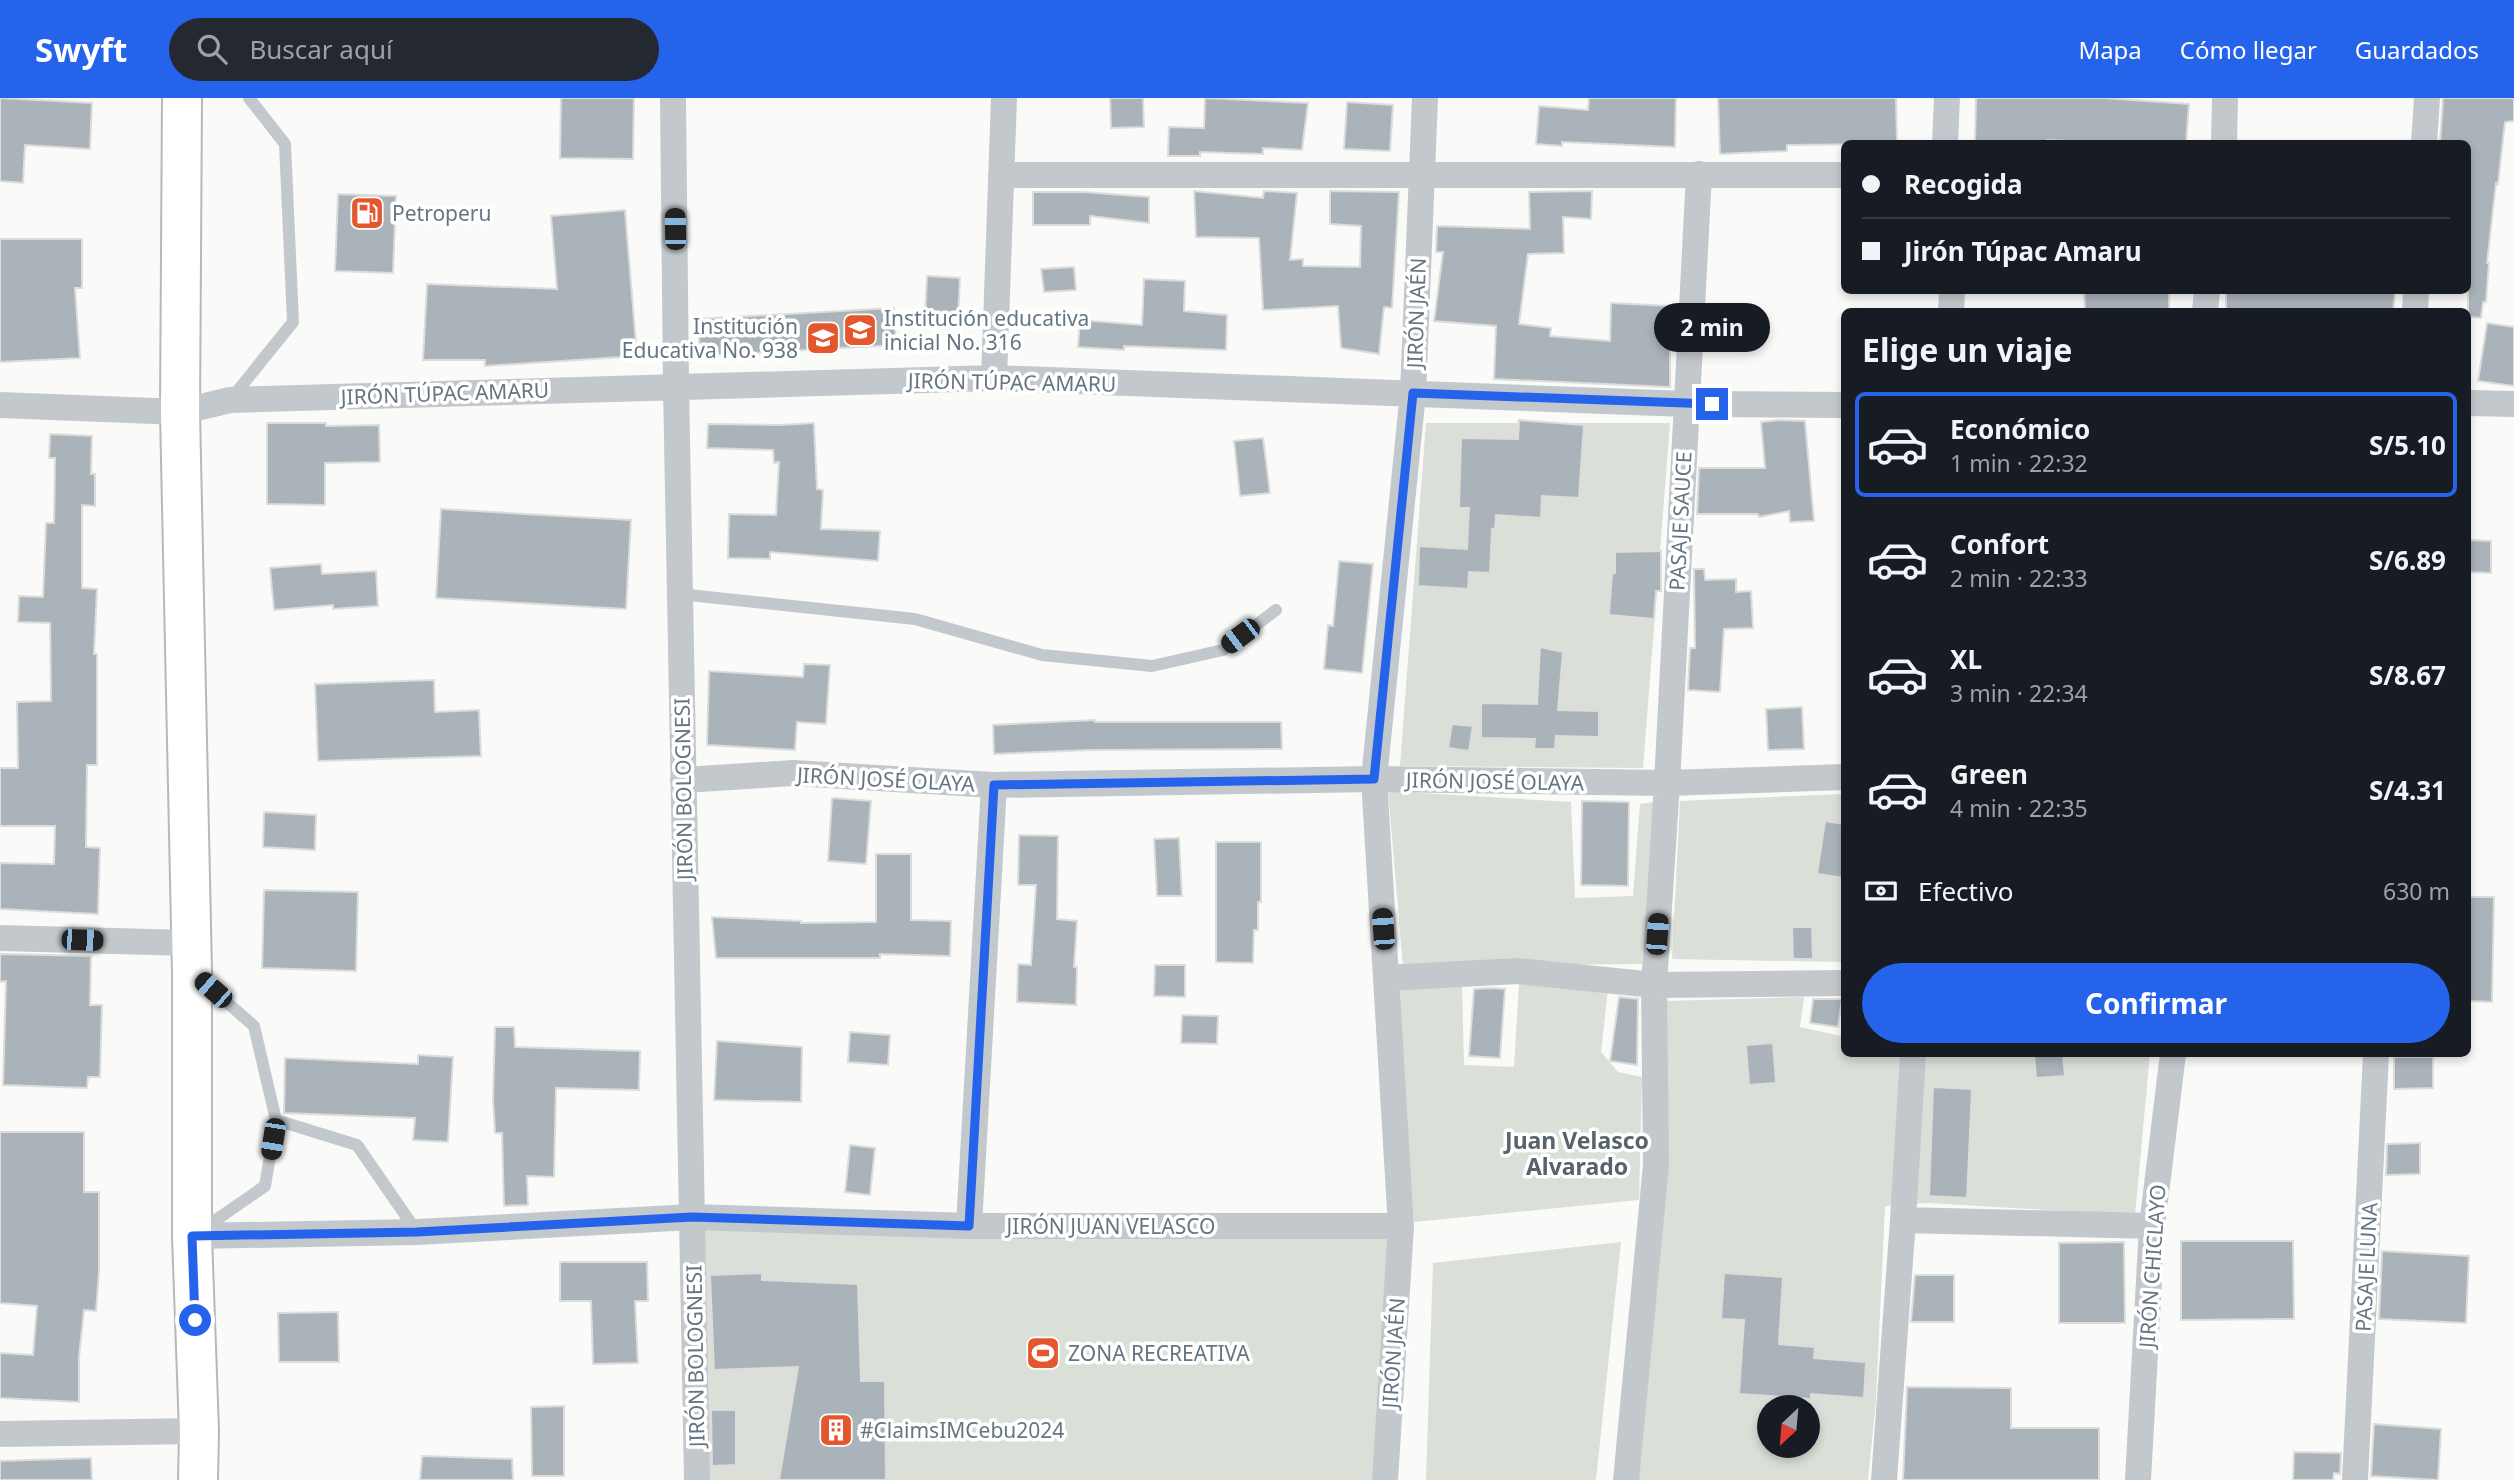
<!DOCTYPE html>
<html lang="es">
<meta charset="utf-8">
<style>
:root{--surface:#171b24;--page:#242831;--text:#f1f3f6;--muted:#9ea1a6;--line:#363941;--accent:#2563eb}
body{margin:0;font-family:"Noto Sans",sans-serif;background:var(--page);color:var(--text);height:100vh;display:flex;flex-direction:column;font-size:26px;white-space:nowrap}
*{box-sizing:border-box;margin:0}
p{font-size:23px;color:var(--muted)}
.icon{flex:none;width:38px;height:38px;fill:none;stroke:currentColor;stroke-width:2;stroke-linecap:round;stroke-linejoin:round}
.map{position:relative;flex:1;overflow:hidden}
.drawer{position:absolute;left:1841px;top:210px;width:630px;height:749px;display:flex;flex-direction:column;background:var(--surface);border-radius:10px;box-shadow:0 4px 10px #0003}
.drawer>*{flex:none}
.hud{position:absolute;left:1841px;top:42px;width:630px;height:154px;border-radius:10px;box-shadow:0 4px 10px #0003;display:grid;align-content:center;height:154px;padding:0 21px;background:var(--surface)}
.needle{width:46px;rotate:206deg}
.controls{position:absolute;left:1757px;top:1297px;display:grid;gap:14px}
.controls a{display:grid;place-items:center;width:63px;height:63px;border-radius:50%;background:var(--surface);box-shadow:0 4px 10px #0003;font-size:35px}
.end{position:absolute;width:32px;height:32px;margin:-16px;border:9px solid #2563eb;background:#fff;box-shadow:0 0 0 4px #fff}
.from{border-radius:50%}
.bubble{position:absolute;height:49px;border-radius:24px;background:var(--surface);box-shadow:0 4px 10px #0003;font-size:23px;font-weight:700;line-height:49px;text-align:center}
.car{position:absolute;width:21px;height:42px;margin:-21px -10px;border-radius:9px;box-shadow:0 0 5px 2px #0007;background:linear-gradient(#222 24%,#8ab4d8 0 40%,#222 0 76%,#8ab4d8 0 86%,#222 0)}
.hud b{display:flex;align-items:center;gap:24px;height:66px;font-size:26px}
.hud b+b{border-top:2px solid var(--line)}
.hud i{width:18px;height:18px;background:var(--text)}
ul{padding:0;list-style:none}
li{display:flex;align-items:center;gap:21px;height:105px;margin:0 14px 10px;padding:0 7px;border:4px solid transparent;border-radius:10px}
li div{flex:1}
li b{display:block;font-size:26px}
li em{font-style:normal;font-weight:700}
li.current{border-color:var(--accent)}
li>.icon{width:63px;height:63px;stroke-width:1.5}
h2{padding:0 21px;font-size:32px;line-height:84px}
.pay{display:flex;align-items:center;gap:18px;height:77px;padding:0 21px;font-size:26px}
.pay p{margin-inline-start:auto}
.button{display:flex;gap:14px;margin-top:auto;padding:14px 21px}
.button a{flex:1;height:80px;border-radius:42px;background:var(--accent);color:#fff;font-size:28px;font-weight:700;line-height:80px;text-align:center}
header{display:flex;align-items:center;gap:42px;box-sizing:border-box;height:98px;padding:0 35px;background:var(--accent);color:#fff}
header strong{font-size:33px}
nav{display:flex;gap:38px;margin-inline-start:auto;font-size:24px}
.search{width:490px;height:63px;background:var(--page);display:flex;align-items:center;gap:18px;box-sizing:border-box;padding:0 24px;border-radius:38px;color:var(--muted);font-size:26px}
.map>svg:first-child{display:block}
.green{fill:#dadfd7;fill-rule:evenodd}
.building{fill:#aab3b9;stroke:#dcdcda;stroke-width:2}
.lines{fill:none;stroke-linecap:round;stroke-linejoin:round}
.highway-casing{stroke:#b4b9bd;stroke-width:42}
.lane{stroke:#c3c8cc;stroke-width:12}
.street{stroke:#c3c8cc;stroke-width:26}
.highway{stroke:#fff;stroke-width:38}
.route{stroke:#2563eb;stroke-width:9}
.labels{text-anchor:middle;dominant-baseline:central;stroke-width:7;stroke-linejoin:round;paint-order:stroke}
.poi-label{font-size:21px;fill:#657683;stroke:#fff;text-anchor:start}
.street-label{font-size:21px;fill:#657683;stroke:#fff}
.neighbourhood-label{font-size:23px;font-weight:bold;fill:#57646e;stroke:#fff}
</style>
<header>
<strong>Swyft</strong>
<div class="search"><svg class="icon" aria-label="search" viewBox="0 0 24 24"><circle cx="10" cy="10" r="6"/><path d="M15 15l6 6"/></svg>Buscar aquí</div>
<nav><a>Mapa</a><a>Cómo llegar</a><a>Guardados</a></nav>
</header>
<div class="map">
<svg width="2514" height="1382" viewBox="0 0 2514 1382">
<rect width="100%" height="100%" fill="#fafaf8"/>
<path class="green" d="M1426,325H1670L1643,670L1400,668Z
M1388,693L1571,704L1575,800L1633,798L1640,706L1653,704L1642,866L1403,868Z
M1844,696V864L1672,861L1680,703Z
M1519,886L1608,891L1601,954L1618,974L1642,979L1639,1102L1414,1124L1396,887L1462,888L1464,967L1514,969Z
M1804,899L1800,929L1841,938L1844,927V956H2150L2135,1117L1928,1105L1885,1108L1876,1302L1868,1382H1638L1665,903ZM1769,1309H1808V1348H1769Z
M692,1119L1401,1128L1385,1382H693Z
M1621,1144L1596,1382H1426L1433,1165Z"/>
<path class="building" d="M0,0L92,5L90,51L25,47L23,85L0,83Z
M561,0H634L633,61L560,60Z
M1110,0H1143L1144,29L1111,30Z
M1205,0L1308,5L1302,52L1263,50V56L1200,54V58H1168L1169,29L1204,30Z
M1589,0H1676L1675,49L1562,44V48L1536,46L1539,8L1588,12Z
M1718,0H1896L1897,46L1787,47V53L1720,56Z
M1976,0H2104L2189,6L2186,46H2086L2087,44L2047,42V46H1975Z
M2443,0H2514V23L2505,24L2498,86L2496,85L2487,165H2489L2486,204H2483L2481,220L2468,219V46H2440Z
M1347,4L1393,7L1390,53L1344,51Z
M1194,93L1263,100L1264,93L1297,95L1290,162L1303,161V168L1360,169L1361,128L1330,126V93L1399,94L1392,210L1384,209L1379,256L1341,250L1338,208L1263,212L1259,140L1196,139Z
M1592,93L1591,121L1563,119L1564,155L1528,156L1519,226L1551,230L1550,238L1610,243L1611,205L1670,208V289L1494,281L1496,228L1434,223L1443,154H1436L1437,128L1530,131L1529,94Z
M1033,94H1083L1149,99V125L1090,118V127H1033Z
M338,96L396,98L393,175L335,173Z
M625,112L637,258L485,268V262H423L427,186L557,191L551,118Z
M0,141H82V190H75L80,260L0,264Z
M1074,169L1076,192L1044,194L1041,171Z
M927,178L960,180L958,221L925,219Z
M1144,181L1185,183L1184,213L1227,217L1226,252L1124,248V252L1078,249L1080,222L1142,227Z
M2084,192H2169V213H2085Z
M2226,192H2357L2395,195L2393,214H2226Z
M894,210L896,247L700,258L698,221Z
M2487,225L2514,229V288L2478,283Z
M1519,322L1584,327L1579,400L1542,398L1541,420L1496,417L1495,431H1492L1490,475L1469,474L1468,491L1418,488L1419,448L1467,451L1469,410H1459L1461,340L1518,341Z
M1781,322L1805,323L1814,423L1790,424L1789,413L1759,419L1758,416H1697L1699,370H1765L1761,324Z
M267,325H326V328L379,327L380,364L325,365V407L267,406Z
M814,325L817,391L823,392L821,431L880,433L878,463L770,454V461L728,460L729,416L776,417L779,364L774,365L773,352L707,350L708,326L779,327Z
M50,336L92,338L91,376H95V408L82,407V490L97,491L94,556H97V667H87L86,749L100,750L98,816L0,811V765L54,766L55,728H0V670H18L17,604L51,603L50,525L18,524L19,498L43,499L46,425H54L55,360H49Z
M1263,340L1270,395L1240,398L1234,343Z
M441,411L631,422L626,511L436,500Z
M2468,442L2491,443V475L2468,474Z
M1661,453V493H1656L1654,521L1609,517L1612,475H1615V454Z
M1339,463L1373,466L1362,575L1324,571L1328,527L1333,528Z
M321,466L322,476L376,473L378,508L333,511V507L274,512L270,470Z
M1694,471H1704L1705,482L1736,481V494L1751,493L1753,530L1724,531L1720,594L1688,592L1690,550H1695Z
M1540,549L1563,554L1558,612L1599,613V639L1556,638L1555,651H1534L1535,641L1481,640V605L1537,606Z
M804,566L830,567L826,626L797,624L795,652L707,647L709,573L803,579Z
M434,582L435,614L479,612L481,658L318,663L315,586Z
M1802,609L1804,651L1768,652L1766,611Z
M1095,622V624H1281L1282,651L1090,652L994,656L993,627Z
M1452,626L1473,628L1469,653L1448,650Z
M832,700L871,703L866,766L828,763Z
M1582,703L1629,704L1628,788L1581,787Z
M264,714L316,717L315,752L263,749Z
M1825,723L1844,726V780L1817,776Z
M1019,737L1058,738L1057,821L1077,823L1074,869H1077L1076,907L1017,904L1018,866L1031,867L1036,787H1018Z
M1179,740L1182,798H1157L1154,741Z
M1216,744H1261V804H1258V832H1254L1253,865L1216,864Z
M876,756H911V822L951,823L950,858L880,856V860H716L712,819L801,823V825L876,824Z
M264,792L358,794L356,873L262,870Z
M2468,799H2494L2492,904L2468,903Z
M1792,829H1812L1813,861H1793Z
M0,856L91,858L90,907H102L100,979H88L87,990L3,987L6,883L0,884Z
M1155,867H1185V899L1154,898Z
M1493,890L1505,891L1500,960L1469,958L1474,891Z
M1619,899L1638,901L1637,967L1610,963Z
M1813,901H1842L1838,929L1810,925Z
M1182,917L1218,918L1217,946L1181,945Z
M495,929H514L515,949L640,953L639,992L556,990L554,1079L527,1078L528,1107L504,1108L502,1035H495L493,1001Z
M850,934L890,937L888,967L848,964Z
M717,943L802,949L801,1004L714,1002Z
M1773,945L1776,985L1749,987L1746,947Z
M2034,956H2063L2065,978L2036,980Z
M418,957L453,959L448,1044L413,1042L415,1020L284,1015L285,960L418,966Z
M2394,959H2433V990L2394,991Z
M1933,989L1972,991L1967,1100L1929,1098Z
M0,1034H84V1094H99V1174L96,1213L84,1212L79,1259V1304L0,1300V1255L33,1257L37,1208L0,1205Z
M2420,1045V1076L2386,1077L2387,1046Z
M850,1047L875,1050L870,1097L845,1094Z
M2181,1143H2293L2294,1221L2181,1222Z
M2124,1144L2125,1225H2059V1145Z
M2382,1153L2469,1158L2466,1225L2379,1221Z
M560,1164H647L648,1203H635L638,1265L593,1266L591,1203H560Z
M762,1175V1182L858,1186L861,1283H885L886,1382H779L798,1269L714,1272L710,1177Z
M1724,1175L1783,1179L1779,1246L1815,1249L1814,1260L1866,1264L1864,1300L1811,1296V1301L1739,1296L1744,1222L1721,1221Z
M1915,1177H1954V1224H1911Z
M338,1214L339,1264H279L278,1215Z
M1907,1289L2011,1290V1330H2099V1382H1903Z
M564,1308V1378H532L531,1309Z
M711,1312H736V1367L712,1368Z
M2374,1326L2441,1331L2438,1382L2371,1378Z
M2294,1354L2341,1355L2340,1376L2334,1375L2333,1382H2293Z
M422,1358L512,1361L513,1382H420Z
M91,1360L92,1382H0V1363Z"/>
<g class="lines">
<g class="highway-casing">
<path id="highway" d="M182,0L180,314L192,875V1138L199,1333L198,1382"/>
</g>
<path class="lane" d="M231,301L293,224L285,46L249,0
M679,496L915,521L1042,557L1152,568L1223,552L1276,512
M199,880L254,928L276,1022L357,1047L417,1134
M200,1133L265,1088L276,1022"/>
<path class="street" d="M673,0L676,289L697,1382
M1945,46L1947,0
M2224,46L2225,0
M2424,46L2427,0
M1001,77H1844
M1951,214L1952,192
M2205,214L2207,192
M2415,214L2416,192
M994,280L1004,0
M2468,305L2514,306
M0,307L180,314L230,302L994,280L1686,306L1844,307
M683,682L794,675L994,687L1374,681L1667,685L1844,679
M0,840L190,845
M1386,880L1518,873L1654,887L1844,885
M1913,956L1903,1122L2152,1128
M969,1128L994,687
M192,1138L417,1134L692,1119L969,1128H1401
M0,1336L199,1333
M1385,1382L1401,1128L1374,681L1413,295L1425,0
M1626,1382L1656,1067L1654,887L1667,685L1699,76
M1884,1382L1903,1122
M2138,1382L2152,1128L2173,956
M2355,1382L2376,956"/>
<use href="#highway" class="highway"/>
</g>
<g class="lines">
<path class="route" d="M195,1222L192,1138L417,1134L692,1119L969,1128L994,687L1374,681L1413,295L1712,306"/>
</g>
<defs>
<g id="fuel-square" transform="scale(1.75)"><rect x="-9" y="-9" width="18" height="18" rx="4" fill="#e4572e" stroke="#fff"/><path d="M-5.5-6h7V0h2V4h1.3V-2.5L3-4.5l.8-.8L6-3V5H2.5V1h-1V6h-7ZM-4.2-4.7v3.2H.2V-4.7Z" fill="#fff"/></g>
<g id="school-square" transform="scale(1.75)"><rect x="-9" y="-9" width="18" height="18" rx="4" fill="#e4572e" stroke="#fff"/><path d="M0-5L7-2L0 1L-7-2ZM-4 1L0 2.5L4 1V4Q0 6-4 4Z" fill="#fff"/></g>
<g id="stadium-square" transform="scale(1.75)"><rect x="-9" y="-9" width="18" height="18" rx="4" fill="#e4572e" stroke="#fff"/><path d="M0-5a6.5 5 0 1 0 0 10a6.5 5 0 1 0 0-10ZM-3.5-1.8h7v3.6h-7Z" fill="#fff"/></g>
<g id="building-square" transform="scale(1.75)"><rect x="-9" y="-9" width="18" height="18" rx="4" fill="#e4572e" stroke="#fff"/><path d="M-4-6H4V6H1V3H-1V6H-4ZM-2.5-4.3h1.7v1.8h-1.7ZM.8-4.3h1.7v1.8H.8ZM-2.5-1h1.7V.8h-1.7ZM.8-1h1.7V.8H.8Z" fill="#fff"/></g>
</defs>
<g fill-rule="evenodd">
<use href="#fuel-square" x="367" y="115"/>
<use href="#school-square" x="860" y="232"/>
<use href="#school-square" x="823" y="240"/>
<use href="#stadium-square" x="1043" y="1255"/>
<use href="#building-square" x="836" y="1332"/>
</g>
<g class="labels">
<g class="poi-label">
<text x="392" y="115">Petroperu</text>
<text x="884" y="220">Institución educativa<tspan x="884" dy="24">inicial No. 316</tspan></text>
<text x="798" y="228" text-anchor="end">Institución<tspan x="798" dy="24">Educativa No. 938</tspan></text>
<text x="1068" y="1255">ZONA RECREATIVA</text>
<text x="860" y="1332">#ClaimsIMCebu2024</text>
</g>
<g class="street-label">
<text transform="translate(1416 215) rotate(-88)">JIRÓN JAÉN</text>
<text transform="translate(1012 284) rotate(1)">JIRÓN TÚPAC AMARU</text>
<text transform="translate(445 295) rotate(-2)">JIRÓN TÚPAC AMARU</text>
<text transform="translate(1680 423) rotate(-87)">PASAJE SAUCE</text>
<text transform="translate(886 681) rotate(3)">JIRÓN JOSÉ OLAYA</text>
<text transform="translate(1495 683) rotate(1)">JIRÓN JOSÉ OLAYA</text>
<text transform="translate(683 691) rotate(-91)">JIRÓN BOLOGNESI</text>
<text x="1111" y="1128">JIRÓN JUAN VELASCO</text>
<text transform="translate(2152 1168) rotate(-86)">JIRÓN CHICLAYO</text>
<text transform="translate(2366 1169) rotate(-87)">PASAJE LUNA</text>
<text transform="translate(1393 1255) rotate(-86)">JIRÓN JAÉN</text>
<text transform="translate(695 1258) rotate(-91)">JIRÓN BOLOGNESI</text>
</g>
<g class="neighbourhood-label">
<text x="1577" y="1042">Juan Velasco<tspan x="1577" dy="26">Alvarado</tspan></text>
</g>
</g>
</svg>
<div class="controls">
<a><svg class="needle" viewBox="-14 -14 28 28"><path d="M0-13l5 13h-10z" fill="#e53935"/><path d="M0 13l5-13h-10z" fill="#9ea1a6"/></svg></a>
</div>
<i class="end from" style="left:195px;top:1222px"></i>
<i class="end" style="left:1712px;top:306px"></i>
<div class="bubble" style="left:1654px;top:205px;width:116px">2 min</div>
<i class="car" style="left:675px;top:131px;rotate:359deg"></i>
<i class="car" style="left:1240px;top:538px;rotate:233deg"></i>
<i class="car" style="left:1383px;top:831px;rotate:356deg"></i>
<i class="car" style="left:1657px;top:836px;rotate:4deg"></i>
<i class="car" style="left:82px;top:842px;rotate:92deg"></i>
<i class="car" style="left:213px;top:892px;rotate:311deg"></i>
<i class="car" style="left:273px;top:1041px;rotate:189deg"></i>
<div class="hud">
<b><i class="from"></i>Recogida</b>
<b><i></i>Jirón Túpac Amaru</b>
</div>
<section class="drawer">
<h2>Elige un viaje</h2>
<ul>
<li class="current"><svg class="icon" aria-label="car" viewBox="0 0 24 24"><path d="M5 17H2v-5l4-1 3-4h7l3 4 3 1v5h-3M9 17h6M6 11h13"/><circle cx="7" cy="17" r="2"/><circle cx="17" cy="17" r="2"/></svg><div><b>Económico</b><p>1 min · 22:32</p></div><em>S/5.10</em></li>
<li><svg class="icon" aria-label="car" viewBox="0 0 24 24"><path d="M5 17H2v-5l4-1 3-4h7l3 4 3 1v5h-3M9 17h6M6 11h13"/><circle cx="7" cy="17" r="2"/><circle cx="17" cy="17" r="2"/></svg><div><b>Confort</b><p>2 min · 22:33</p></div><em>S/6.89</em></li>
<li><svg class="icon" aria-label="car" viewBox="0 0 24 24"><path d="M5 17H2v-5l4-1 3-4h7l3 4 3 1v5h-3M9 17h6M6 11h13"/><circle cx="7" cy="17" r="2"/><circle cx="17" cy="17" r="2"/></svg><div><b>XL</b><p>3 min · 22:34</p></div><em>S/8.67</em></li>
<li><svg class="icon" aria-label="car" viewBox="0 0 24 24"><path d="M5 17H2v-5l4-1 3-4h7l3 4 3 1v5h-3M9 17h6M6 11h13"/><circle cx="7" cy="17" r="2"/><circle cx="17" cy="17" r="2"/></svg><div><b>Green</b><p>4 min · 22:35</p></div><em>S/4.31</em></li>
</ul>
<div class="pay"><svg class="icon" aria-label="cash" viewBox="0 0 24 24"><path d="M3 7h18v10H3z"/><circle cx="12" cy="12" r="2"/></svg>Efectivo<p>630 m</p></div>
<div class="button"><a>Confirmar</a></div>
</section>
</div>
